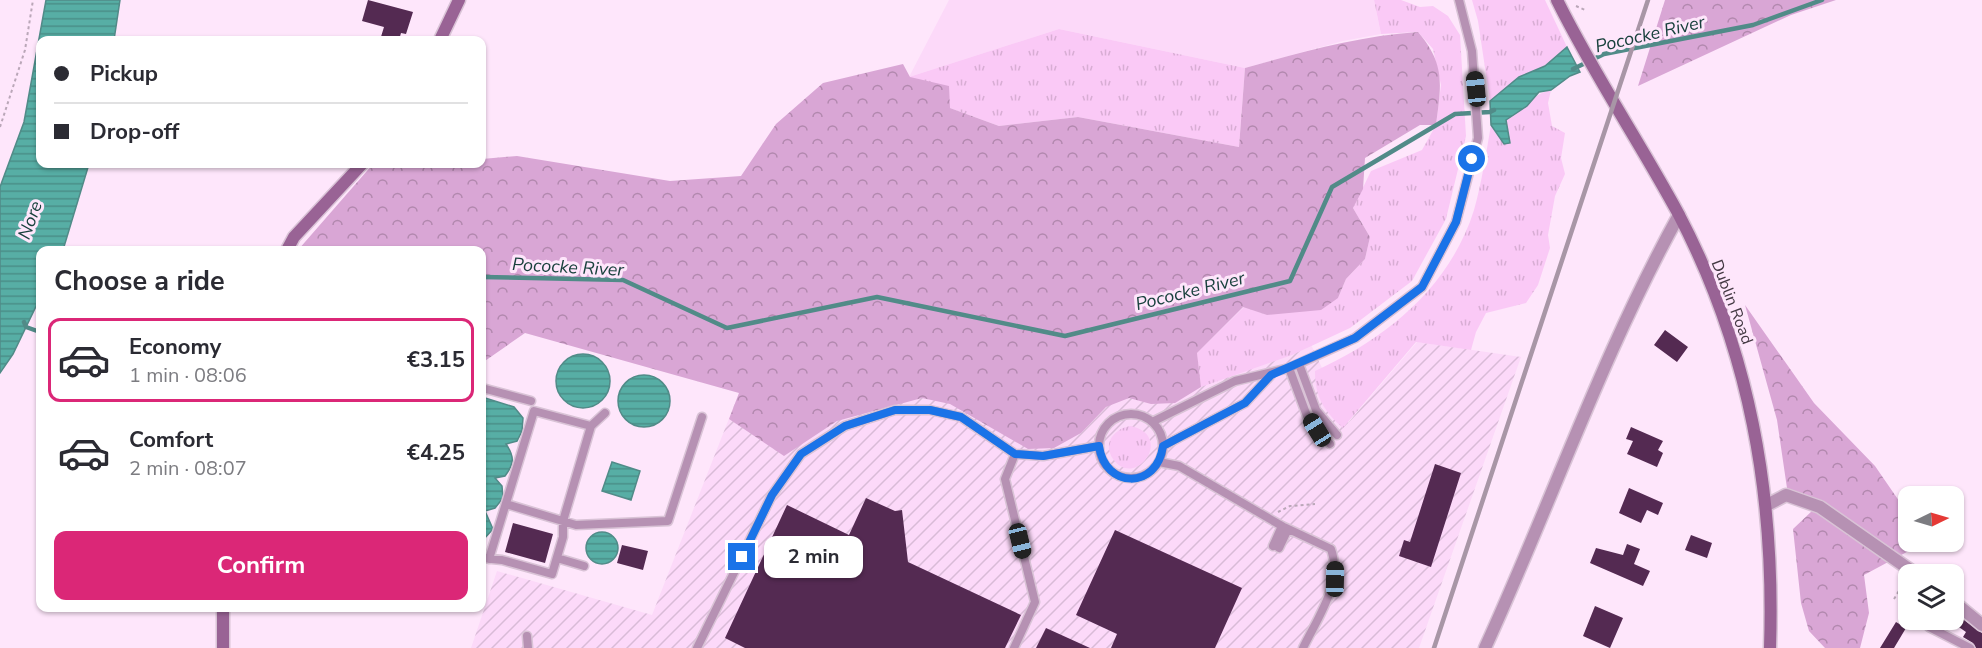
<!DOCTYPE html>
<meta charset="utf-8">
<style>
:root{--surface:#fff;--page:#f7f7f7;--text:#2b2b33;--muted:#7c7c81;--line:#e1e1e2;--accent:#db2777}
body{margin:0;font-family:"Nunito Sans",sans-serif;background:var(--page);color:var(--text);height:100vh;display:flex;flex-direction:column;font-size:22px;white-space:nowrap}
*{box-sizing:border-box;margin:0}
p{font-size:20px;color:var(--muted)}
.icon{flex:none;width:33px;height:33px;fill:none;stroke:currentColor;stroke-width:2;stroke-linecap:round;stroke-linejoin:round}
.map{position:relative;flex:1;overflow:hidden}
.panel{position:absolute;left:36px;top:246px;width:450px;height:366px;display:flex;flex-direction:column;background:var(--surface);border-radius:12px;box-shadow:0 2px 4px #0004}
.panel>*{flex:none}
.hud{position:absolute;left:36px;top:36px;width:450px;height:132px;border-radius:12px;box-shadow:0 2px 4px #0004;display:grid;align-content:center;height:132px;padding:0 18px;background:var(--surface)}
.needle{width:39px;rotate:85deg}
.fabs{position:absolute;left:1898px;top:486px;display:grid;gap:12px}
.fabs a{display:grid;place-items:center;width:66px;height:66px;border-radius:12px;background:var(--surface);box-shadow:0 2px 4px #0004;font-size:30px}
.end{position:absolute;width:27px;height:27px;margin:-14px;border:8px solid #1a73e8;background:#fff;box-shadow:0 0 0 3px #fff}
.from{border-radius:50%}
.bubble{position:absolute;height:42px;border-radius:12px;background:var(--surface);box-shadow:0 2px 4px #0004;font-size:20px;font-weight:700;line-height:42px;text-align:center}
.car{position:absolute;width:18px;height:36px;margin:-18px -9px;border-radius:8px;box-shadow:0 0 4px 2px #0007;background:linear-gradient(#222 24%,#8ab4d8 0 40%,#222 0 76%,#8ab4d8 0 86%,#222 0)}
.hud b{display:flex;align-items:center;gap:21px;height:57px;font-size:22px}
.hud b+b{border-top:2px solid var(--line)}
.hud i{width:15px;height:15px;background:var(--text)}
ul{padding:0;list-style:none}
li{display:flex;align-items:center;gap:18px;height:84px;margin:0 12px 9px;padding:0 6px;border:3px solid transparent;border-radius:12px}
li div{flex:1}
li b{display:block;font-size:22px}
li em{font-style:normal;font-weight:700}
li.on{border-color:var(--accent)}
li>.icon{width:54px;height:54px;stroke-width:1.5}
h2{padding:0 18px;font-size:27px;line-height:72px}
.cta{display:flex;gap:12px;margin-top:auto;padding:12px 18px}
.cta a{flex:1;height:69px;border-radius:12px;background:var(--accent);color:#fff;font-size:24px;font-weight:700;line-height:69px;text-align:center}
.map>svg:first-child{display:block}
.built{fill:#fcd9f9}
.industrial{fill:url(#industrial-furrows)}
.grass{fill:url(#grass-tufts)}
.forest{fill:url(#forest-crowns)}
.water{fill:url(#water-rules);stroke:#518b88;stroke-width:1.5}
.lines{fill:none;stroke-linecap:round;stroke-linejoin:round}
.stream{stroke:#518b88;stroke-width:4.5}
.building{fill:#542a52}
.lane-casing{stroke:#d9c3d6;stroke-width:11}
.street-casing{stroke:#d9c3d6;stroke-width:15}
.secondary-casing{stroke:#d9c3d6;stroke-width:15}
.path{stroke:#baa7b8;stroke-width:2;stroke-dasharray:3 3;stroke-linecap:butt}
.lane{stroke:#b691b3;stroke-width:8}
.street{stroke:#b691b3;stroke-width:12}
.secondary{stroke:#996395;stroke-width:12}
.rail{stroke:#a896a6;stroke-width:4.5}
.route{stroke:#1a73e8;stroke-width:8}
.labels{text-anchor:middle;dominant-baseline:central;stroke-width:6;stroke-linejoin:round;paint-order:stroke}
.street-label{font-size:16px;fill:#443943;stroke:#fee6fb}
.water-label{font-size:18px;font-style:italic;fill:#19413d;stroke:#fee6fb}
</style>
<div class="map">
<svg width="1982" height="648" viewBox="0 0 1982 648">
<defs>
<pattern id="industrial-furrows" width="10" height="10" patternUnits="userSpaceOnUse" patternTransform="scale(1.5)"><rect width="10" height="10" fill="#fcd9f9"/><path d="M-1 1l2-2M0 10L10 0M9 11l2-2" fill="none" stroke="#d9bbd7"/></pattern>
<pattern id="grass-tufts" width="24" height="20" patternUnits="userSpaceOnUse" patternTransform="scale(1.5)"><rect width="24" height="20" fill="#fac9f6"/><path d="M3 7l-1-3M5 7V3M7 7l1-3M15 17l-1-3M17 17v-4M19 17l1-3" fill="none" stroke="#d8add4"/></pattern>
<pattern id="forest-crowns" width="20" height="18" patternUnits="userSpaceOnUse" patternTransform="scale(1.5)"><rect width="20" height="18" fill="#d9a6d5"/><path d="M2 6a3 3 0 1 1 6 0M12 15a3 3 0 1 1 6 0" fill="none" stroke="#b288ae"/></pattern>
<pattern id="water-rules" width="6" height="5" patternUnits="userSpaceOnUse" patternTransform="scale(1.5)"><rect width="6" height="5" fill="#57aea5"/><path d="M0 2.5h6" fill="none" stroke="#4a8f88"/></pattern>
</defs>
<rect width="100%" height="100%" fill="#fee6fb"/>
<path class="built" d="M949,0H1374L1381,34L1343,41L1245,68L1059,29L909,77Z"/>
<path class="industrial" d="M1289,298L1348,423L1417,342L1521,357L1419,648H471L497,571L652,615L739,393Z"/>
<path class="grass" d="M1374,0H1401L1420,7L1433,6L1448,16L1460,35L1466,136L1446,219L1412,281L1350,328L1292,355L1201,387L1197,353L1244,307L1267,315L1338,298L1346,279L1365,259L1370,237L1353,208L1371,171L1422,150L1436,125L1441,85L1433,49L1418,32L1381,34Z
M1472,0H1545L1567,47L1545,66L1519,77L1490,101L1478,21Z
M1059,29L1245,68L1239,147L1078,117L999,126L950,108L909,77Z
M1551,90L1548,103L1552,126L1565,133L1561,158L1565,174L1555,196L1548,235L1550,248L1538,285L1526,303L1486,313L1476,332L1471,350L1416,342L1343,428C1324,411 1315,397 1315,371C1386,339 1450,287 1474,210C1482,182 1486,153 1491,125L1498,136H1510L1505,120C1522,111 1533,93 1551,90Z
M1131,426C1175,436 1135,490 1113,459C1102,443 1115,428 1131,426Z"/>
<path class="forest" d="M1665,0H1836L1791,15L1638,86Z
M1418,32C1446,65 1441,85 1436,125H1420L1365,158L1363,189L1353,208L1370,237L1365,259L1346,279L1338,298L1321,310L1267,315L1243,307L1197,353L1201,387L1175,403L1151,404L1129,398L1106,407L1081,433L1054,448L1028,449L950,404L922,398L837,421L784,456L729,419L739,393L525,333L482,363V250H298L373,164H482V159L517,156L670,181L741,176L776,124L823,83L903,64L910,77L949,86L950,108L999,126L1078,117L1239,147L1245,68C1303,52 1358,36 1418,32Z
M1745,305L1814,403L1875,466L1906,511L1908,542H1916L1918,546L1864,575L1869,613L1860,648H1825L1809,631L1801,603L1793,529L1813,510L1788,495L1777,420Z"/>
<path class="water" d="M46,0H120L114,40H40V164H89L63,250H40V298L13,354L0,373V187L24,122Z
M1567,47L1580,72L1570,76L1551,90L1539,92L1527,106L1506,120L1510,143L1504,144L1491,125L1490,101L1519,77L1545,66Z
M556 381a27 27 0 1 1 54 0a27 27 0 1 1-54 0Z
M618 401a26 26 0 1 1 52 0a26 26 0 1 1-52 0Z
M482,397L514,407L523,418L522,431L517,441L506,444C515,457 514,464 505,476L495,478L502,486L503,498L495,508L485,511L493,529L482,541Z
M612,462L640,471L631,500L602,491Z
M586 548a16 16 0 1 1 32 0a16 16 0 1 1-32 0Z"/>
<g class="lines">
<path class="stream" d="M1573,69L1604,54L1753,25L1822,0
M482,277L623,280L727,328L877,297L1065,336L1290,281L1332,187L1455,114L1490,112L1494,110
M24,322L26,327L40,332"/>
</g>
<path class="building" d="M368,0L413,12L406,34L401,33L399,40H380L384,27L362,21Z
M1665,330L1688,347L1677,362L1654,345Z
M1631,427L1663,441L1658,450L1663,453L1657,467L1627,454L1633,441L1626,439Z
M1435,464L1461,473L1431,567L1399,556L1404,540L1410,542Z
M1629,488L1663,503L1658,515L1647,510L1641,523L1619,513Z
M866,498L895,511L902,510L908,562L1021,615L1005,648H745L725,638L787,505L849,535Z
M513,523L553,534L545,563L505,552Z
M1115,530L1242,588L1215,648H1111L1117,634L1076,615Z
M1691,535L1712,543L1707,558L1685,550Z
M1627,544L1640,549L1634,564L1650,571L1643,586L1590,563L1596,548L1623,555Z
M622,545L648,551L643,570L617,563Z
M1595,606L1623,618L1610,648L1583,636Z
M1953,612L1982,633V648H1976L1973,643L1963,637L1966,632L1953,623Z
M1896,622L1906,628L1894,648H1880Z
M1046,628L1090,648H1036Z"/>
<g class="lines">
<g class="lane-casing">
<path id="lane" d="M1299,364L1316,410L1337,435
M1289,368L1307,416L1330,444
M482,388L531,401
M1099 446a32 32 0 1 1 64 0a32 32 0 1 1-64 0Z
M1152,422L1235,381L1289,368L1355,338L1422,287L1456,222L1478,138L1472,51L1459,0
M591,426L605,413
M1163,446L1245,403L1271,375
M1159,462L1179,466L1282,526L1331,549C1343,583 1318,617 1303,648
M506,504L576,525L668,521L702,417
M1273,546L1282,526
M1279,548L1288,529
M482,558L502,560L552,574L563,537V521L591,426L534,411L489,559
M557,558L584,566
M1933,620L1929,627L1970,648
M527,636L528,648
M697,648L772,495L801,454L845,426L895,410H930L961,417L1015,454L1043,456L1099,446
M1014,648L1035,602L1005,479L1015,454"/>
</g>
<g class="street-casing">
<path id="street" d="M1767,505L1786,495L1820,507L1916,574
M1953,601L1982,625
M1485,648C1551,504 1602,354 1679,215"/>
</g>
<g class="secondary-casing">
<path id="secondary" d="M1557,0C1593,73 1639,141 1678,213C1750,350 1775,495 1770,648
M440,40L459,0
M287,250L294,237L362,164
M223,648V608"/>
</g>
<path class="path" d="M1576,6L1585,10
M0,127L25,50L33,0
M1278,512L1290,506L1315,504
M1894,599L1905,581"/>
<use href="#lane" class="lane"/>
<use href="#street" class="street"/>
<use href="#secondary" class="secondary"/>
<path class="rail" d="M1434,648L1648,0"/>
</g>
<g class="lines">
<path class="route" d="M742,557L772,495L801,454L845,426L895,410H930L961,417L1015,454L1043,456L1099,446C1105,489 1157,490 1163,446L1245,403L1271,375L1355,338L1422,287L1456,222L1472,159"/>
</g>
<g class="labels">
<g class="street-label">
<text transform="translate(1732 302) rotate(69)">Dublin Road</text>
</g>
<g class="water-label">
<text transform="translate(1650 34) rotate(-13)">Pococke River</text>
<text transform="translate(30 220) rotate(-70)">Nore</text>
<text transform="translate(568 267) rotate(3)">Pococke River</text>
<text transform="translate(1190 291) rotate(-14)">Pococke River</text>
</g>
</g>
</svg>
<div class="fabs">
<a><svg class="needle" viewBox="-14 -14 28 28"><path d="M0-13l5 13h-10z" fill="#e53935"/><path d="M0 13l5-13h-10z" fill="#7c7c81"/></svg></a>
<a><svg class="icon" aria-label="layers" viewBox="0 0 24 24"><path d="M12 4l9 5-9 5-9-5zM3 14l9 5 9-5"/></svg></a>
</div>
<i class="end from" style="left:1472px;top:159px"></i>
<i class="end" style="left:742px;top:557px"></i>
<div class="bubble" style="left:764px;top:536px;width:99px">2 min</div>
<i class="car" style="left:1476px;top:89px;rotate:354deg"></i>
<i class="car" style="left:1317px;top:430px;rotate:328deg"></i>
<i class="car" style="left:1020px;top:541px;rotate:166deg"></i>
<i class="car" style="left:1335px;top:579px;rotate:1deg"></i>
<div class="hud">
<b><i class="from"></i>Pickup</b>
<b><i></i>Drop-off</b>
</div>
<section class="panel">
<h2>Choose a ride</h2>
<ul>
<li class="on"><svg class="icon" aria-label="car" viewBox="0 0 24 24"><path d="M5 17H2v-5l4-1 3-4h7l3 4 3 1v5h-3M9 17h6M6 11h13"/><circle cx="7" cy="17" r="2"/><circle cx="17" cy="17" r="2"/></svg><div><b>Economy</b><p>1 min · 08:06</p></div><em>€3.15</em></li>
<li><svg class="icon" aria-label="car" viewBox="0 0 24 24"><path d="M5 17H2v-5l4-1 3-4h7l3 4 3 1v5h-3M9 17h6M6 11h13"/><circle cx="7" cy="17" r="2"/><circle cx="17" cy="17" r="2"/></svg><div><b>Comfort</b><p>2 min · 08:07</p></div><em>€4.25</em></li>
</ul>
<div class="cta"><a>Confirm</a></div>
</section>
</div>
